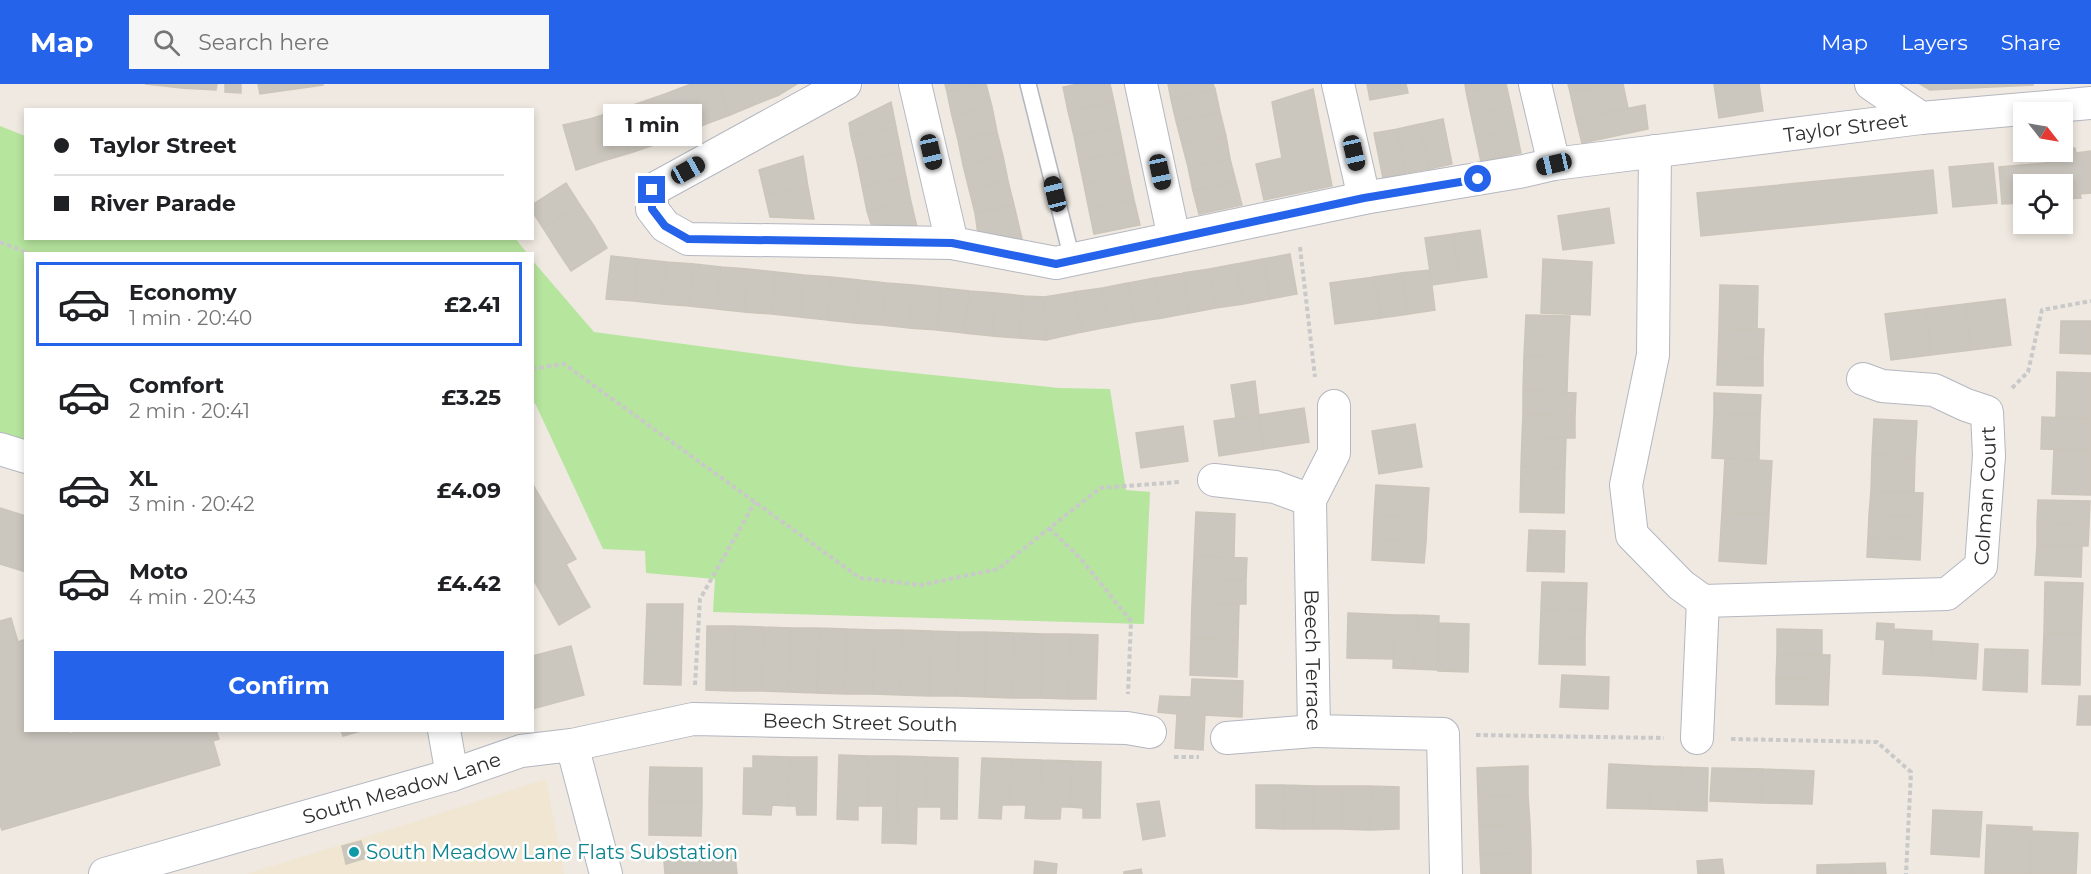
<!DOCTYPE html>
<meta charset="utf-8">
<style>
:root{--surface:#fff;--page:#f6f6f6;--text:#202124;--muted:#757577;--line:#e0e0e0;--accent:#2563eb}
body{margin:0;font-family:Montserrat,sans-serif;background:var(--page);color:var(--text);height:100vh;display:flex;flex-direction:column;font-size:22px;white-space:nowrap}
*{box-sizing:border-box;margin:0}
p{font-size:20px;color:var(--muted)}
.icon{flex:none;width:33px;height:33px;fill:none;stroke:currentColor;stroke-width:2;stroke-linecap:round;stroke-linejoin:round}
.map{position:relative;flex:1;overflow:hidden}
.panel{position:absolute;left:24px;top:168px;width:510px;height:480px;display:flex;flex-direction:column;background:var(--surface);border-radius:0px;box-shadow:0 3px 9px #0003}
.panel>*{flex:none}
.top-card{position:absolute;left:24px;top:24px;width:510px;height:132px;border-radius:0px;box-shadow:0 3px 9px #0003;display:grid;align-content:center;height:132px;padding:0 30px;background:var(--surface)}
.needle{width:39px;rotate:121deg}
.fabs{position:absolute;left:2013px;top:18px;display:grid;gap:12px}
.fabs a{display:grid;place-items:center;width:60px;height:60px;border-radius:0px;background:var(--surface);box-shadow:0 3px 9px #0003;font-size:30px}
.end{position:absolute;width:27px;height:27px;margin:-14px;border:8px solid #2563eb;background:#fff;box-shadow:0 0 0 3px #fff}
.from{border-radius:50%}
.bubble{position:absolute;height:42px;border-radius:0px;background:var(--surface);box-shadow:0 3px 9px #0003;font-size:20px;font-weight:700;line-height:42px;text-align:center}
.car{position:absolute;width:18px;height:36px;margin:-18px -9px;border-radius:8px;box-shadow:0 0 4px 2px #0007;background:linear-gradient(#222 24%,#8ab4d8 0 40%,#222 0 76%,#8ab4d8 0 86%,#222 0)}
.top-card b{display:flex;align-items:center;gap:21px;height:57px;font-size:22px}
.top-card b+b{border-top:2px solid var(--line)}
.top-card i{width:15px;height:15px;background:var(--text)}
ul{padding:10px 0 0;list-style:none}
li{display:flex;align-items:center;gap:18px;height:84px;margin:0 12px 9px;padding:0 18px;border:3px solid transparent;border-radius:0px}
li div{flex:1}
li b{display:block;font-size:22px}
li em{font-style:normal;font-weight:700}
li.current{border-color:var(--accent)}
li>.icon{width:54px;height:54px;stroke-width:1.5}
.action{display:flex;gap:12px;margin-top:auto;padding:12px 30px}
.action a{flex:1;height:69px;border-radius:0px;background:var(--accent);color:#fff;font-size:24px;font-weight:700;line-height:69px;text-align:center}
header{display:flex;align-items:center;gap:36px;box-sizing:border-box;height:84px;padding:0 30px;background:var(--accent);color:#fff}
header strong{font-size:28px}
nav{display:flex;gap:33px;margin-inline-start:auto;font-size:21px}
.search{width:420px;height:54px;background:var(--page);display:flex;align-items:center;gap:15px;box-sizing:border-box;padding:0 21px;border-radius:0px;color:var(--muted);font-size:22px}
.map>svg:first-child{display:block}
.education{fill:#f0e6d1}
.green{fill:#b6e59e}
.building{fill:#cbc7bf;stroke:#cbc5ba;stroke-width:1.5}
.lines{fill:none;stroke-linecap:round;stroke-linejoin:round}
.lane-casing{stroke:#b4b7c1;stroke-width:18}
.street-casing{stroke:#b4b7c1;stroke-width:34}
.path{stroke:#c9c9c9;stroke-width:4;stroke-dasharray:4.5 3;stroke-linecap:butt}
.lane{stroke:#fff;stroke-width:15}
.street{stroke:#fff;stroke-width:32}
.route{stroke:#2563eb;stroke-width:8}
.culture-dot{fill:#0f9aa8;stroke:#fff;stroke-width:2}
.labels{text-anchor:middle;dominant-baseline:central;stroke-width:5;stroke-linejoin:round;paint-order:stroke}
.street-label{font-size:20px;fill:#2e2e2e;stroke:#fff}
.culture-label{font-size:20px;fill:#0d838f;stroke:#fff;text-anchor:start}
</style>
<header>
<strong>Map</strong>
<div class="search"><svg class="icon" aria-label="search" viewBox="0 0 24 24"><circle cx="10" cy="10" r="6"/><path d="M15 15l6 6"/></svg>Search here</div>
<nav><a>Map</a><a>Layers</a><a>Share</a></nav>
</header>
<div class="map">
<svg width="2091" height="790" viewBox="0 0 2091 790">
<rect width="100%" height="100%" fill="#efe9e1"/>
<path class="education" d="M546,695L564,790H247L417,737Z"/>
<path class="green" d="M0,42L25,52L26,154H515L527,169L26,170L25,365L0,358Z
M532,176L594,248L855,283L1059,304L1110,305L1126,406L1150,408L1144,540L713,528L715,495L646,489L645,467L603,465L535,319L533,321Z"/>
<path class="building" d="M145,0H181V4Z
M181,0H217L216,6L181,4Z
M225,0H241V9L225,8Z
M258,0H323V1L260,10Z
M691,0L706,40L681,50L665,10Z
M691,0H718L730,31L706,40Z
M718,0H746L754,21L730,31Z
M746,0H773L779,11L754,21Z
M773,0H797L779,11Z
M945,0H980L947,8Z
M980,0H986L992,23L952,32L947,8Z
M1078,0H1110L1114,18L1068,27L1063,3Z
M1168,0H1213L1215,5L1171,15Z
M1367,0H1406L1408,9L1370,16Z
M1465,0H1499L1466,7Z
M1499,0H1506L1511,22L1471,31L1466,7Z
M1568,0H1613L1570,8Z
M1613,0H1623L1628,24L1576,35L1570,8Z
M1714,0H1759L1763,27L1719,34Z
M1920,0H1934L1930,6Z
M1934,0H2033V1L1930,6Z
M1215,5L1220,28L1176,37L1171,15Z
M1313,5L1332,102L1264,116L1256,80L1282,74L1272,18Z
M665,10L681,50L654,61L639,19Z
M891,18L896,43L851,52L849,39Z
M1114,18L1119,42L1074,52L1068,27Z
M639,19L654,61L630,69L615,27Z
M1645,21L1648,45L1582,59L1576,35Z
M1511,22L1516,45L1476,54L1471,31Z
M992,23L997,48L958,56L952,32Z
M615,27L630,69L603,77L590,35Z
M1220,28L1226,52L1182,60L1176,37Z
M590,35L603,77L576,86L563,41Z
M1443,35L1452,80L1429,85L1420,40Z
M1420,40L1429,85L1406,89L1397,45Z
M1119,42L1124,67L1079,77L1074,52Z
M896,43L901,68L857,77L851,52Z
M1397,45L1406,89L1383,94L1374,49Z
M1516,45L1521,69L1481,78L1476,54Z
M997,48L1003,72L963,81L958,56Z
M1226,52L1230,75L1188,83L1182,60Z
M2075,64L2076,69L2091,67V109L2080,110L2081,114L2062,115V100H2024V119L2002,120L1999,83L2045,79L2044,68H2062V65Z
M1124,67L1129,92L1084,101L1079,77Z
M901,68L906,93L862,102L857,77Z
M803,72L808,103L765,111L759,86Z
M1003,72L1008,97L969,105L963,81Z
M1230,75L1236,98L1193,107L1188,83Z
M1993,79L1997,119L1953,123L1949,83Z
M1933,86L1937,129L1701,152L1697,109Z
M1129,92L1134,116L1089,126L1084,101Z
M906,93L911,118L867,127L862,102Z
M1008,97L1014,121L975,129L969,105Z
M1236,98L1242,121L1199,130L1193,107Z
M566,99L580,121L543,144L532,127V121Z
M808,103L814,135L770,133L765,111Z
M1134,116L1140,141L1094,150L1089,126Z
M911,118L917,143L871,140L867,127Z
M580,121L594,142L557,166L543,144Z
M1014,121L1022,155L978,150L975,129Z
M1609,124L1614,159L1563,166L1558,132Z
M594,142L607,164L571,187L557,166Z
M1480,146L1487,193L1459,197L1453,150Z
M1453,150L1459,197L1432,201L1425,154Z
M1290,170L1297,210L1270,215L1263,175Z
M611,172L638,175L634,217L606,215Z
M638,175L666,178L662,220L634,217Z
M1263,175L1270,215L1243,220L1236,180Z
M1543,175L1592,178L1590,231L1541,229Z
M666,178L694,180L689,222L662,220Z
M694,180L721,183L717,225L689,222Z
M1236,180L1243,220L1216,224L1209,185Z
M721,183L748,185L744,228L717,225Z
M748,185L776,188L772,230L744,228Z
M1209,185L1216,224L1189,229L1183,189Z
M1430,186L1435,226L1409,230L1401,189Z
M776,188L803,191L800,233L772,230Z
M1183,189L1189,229L1162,234L1155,194Z
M1401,189L1409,230L1381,234L1374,193Z
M803,191L831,193L827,236L800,233Z
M831,193L859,196L854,239L827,236Z
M1374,193L1381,234L1335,240L1330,199Z
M1155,194L1162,234L1135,238L1128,199Z
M859,196L886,199L882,241L854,239Z
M886,199L913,201L909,244L882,241Z
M1128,199L1135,238L1108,243L1102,204Z
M913,201L941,204L937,246L909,244Z
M1720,201L1758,202L1757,245L1719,244Z
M941,204L969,207L964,249L937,246Z
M1102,204L1108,243L1082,248L1074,208Z
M969,207L996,209L992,252L964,249Z
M1074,208L1082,248L1046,256L1045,213Z
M996,209L1024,212L1019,254L992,252Z
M1024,212L1045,213L1046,256L1019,254Z
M2005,215L2011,261L1891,276L1885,230Z
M2005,215L2011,261L1971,266L1966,220Z
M1966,220L1971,266L1931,271L1926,225Z
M1526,231L1570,232L1568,273L1524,272Z
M2061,237H2091V270L2060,269Z
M1719,244L1764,245L1763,274L1718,273Z
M1524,272L1568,273L1567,308L1523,307Z
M1718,273L1763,274V302L1717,301Z
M2057,288L2091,289V335L2056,334Z
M1255,297L1259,331L1236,334L1231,301Z
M1523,307L1576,309L1575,332L1523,331Z
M1714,309L1761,311L1760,331L1714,329Z
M1304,324L1309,358L1264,365L1259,331Z
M1714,329L1760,331L1759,376L1712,374Z
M1259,331L1264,365L1219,372L1214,337Z
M1523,331L1575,332V354L1522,353Z
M2042,333L2091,335V366L2041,365Z
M1874,335L1917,337L1915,373L1872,371Z
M1415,340L1422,383L1379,390L1372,347Z
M1183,342L1188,377L1141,384L1136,349Z
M1522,353L1566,354L1565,384L1521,383Z
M2054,365L2091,366V411L2052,410Z
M1872,371L1915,373L1914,408L1871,407Z
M1725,374L1772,377L1769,430L1722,428Z
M1521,383L1565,384L1564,429L1520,428Z
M532,399L576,475L566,480L590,523L559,541L532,493Z
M1376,401L1429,404L1427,434L1374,431Z
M1871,407L1923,409L1922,433L1869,431Z
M2038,416L2090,417L2089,441L2037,439Z
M0,424L26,432V488L0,480Z
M1196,428L1235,430L1234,473L1194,472Z
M1722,428L1769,430L1766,480L1719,477Z
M1374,431L1427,434L1426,458L1373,455Z
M1869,431L1922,433L1921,455L1868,453Z
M2037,439L2089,441L2088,462L2037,461Z
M1529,446L1565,447L1564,488L1527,487Z
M1868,453L1921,455L1920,476L1867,473Z
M1373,455L1426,458L1424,479L1372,476Z
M2037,461L2082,462L2081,493L2035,491Z
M1194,472L1247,474L1246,496L1193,495Z
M1193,495L1246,496V520L1192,519Z
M1542,498L1587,499L1586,526L1541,525Z
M2045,498L2083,499L2081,550L2044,549Z
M1192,519L1239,520L1238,556L1191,555Z
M647,520H683L681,601L644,600Z
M1541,525L1586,526L1585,554L1540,553Z
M1348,529L1395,531L1393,575L1347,574Z
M1395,531H1417L1415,585L1393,584Z
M1417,531L1439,532L1437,586L1415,585Z
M11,534L18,558L26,555V646H69L70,650L81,646H216L219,655L213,657L220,681L2,746L0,741V537Z
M1439,539L1469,540L1468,588L1438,587Z
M1877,539L1894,540V545L1932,547L1930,592L1883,590L1885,556L1876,555Z
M707,542H735L734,607L706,606Z
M735,542L763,543L762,607H734Z
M763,543L791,544L789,608L762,607Z
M791,544H819L817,609L789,608Z
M819,544L847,545L845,610L817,609Z
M847,545L875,546L873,610H845Z
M1777,545L1822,546V571L1777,570Z
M875,546H902L901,611L873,610Z
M902,546L931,547L929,612L901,611Z
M931,547L959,548L957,612H929Z
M959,548H986L985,613L957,612Z
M986,548L1014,549L1013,614L985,613Z
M1014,549L1042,550L1041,614H1013Z
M2044,549L2081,550L2080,601L2042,600Z
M1042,550H1070L1069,615L1041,614Z
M1070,550L1098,551L1096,615H1069Z
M1540,553L1585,554V581L1539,580Z
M1191,555L1238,556L1237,593L1190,591Z
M1932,557L1978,560L1976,595L1930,592Z
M571,562L584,611L532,625V572Z
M1985,565L2028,566L2027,608L1983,606Z
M1777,570L1830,571L1829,596L1776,595Z
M1562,591L1609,593L1608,625L1560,623Z
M1192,595L1243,597L1242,633L1205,631L1203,666L1175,664L1177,630L1158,628L1160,612L1191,613Z
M1776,595L1829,596L1828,621L1776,620Z
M2079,612H2091V641H2077Z
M341,646H364L343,652Z
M839,671L869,672L868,722H858V736L837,735Z
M753,672L790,673L788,722L772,721L771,731L743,730L744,684H753Z
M869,672H898L896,759H882L883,722H868Z
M898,672L928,673L927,723H917L916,760L896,759Z
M790,673H817L816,731H797L796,722H788Z
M928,673L958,674L957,735H941V723H927Z
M982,674L1011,675L1010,721H1002L1001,735L979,734Z
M1011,675L1041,676L1040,735L1025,734L1026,721H1010Z
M1041,676L1072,677L1070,723H1061L1060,735H1040Z
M1072,677L1101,678L1100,734H1083V724L1070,723Z
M1609,680L1651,682L1650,725L1607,724Z
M1528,682V711L1478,713L1477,684Z
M1651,682L1681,683L1679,726L1650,725Z
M650,683L702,684V718H649Z
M1681,683L1708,684L1707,727L1679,726Z
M1712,684L1763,685L1761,719L1710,717Z
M1763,685L1814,687L1812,720L1761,719Z
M1256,701H1285L1284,745L1256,744Z
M1285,701L1314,702L1313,745H1284Z
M1314,702H1342V745H1313Z
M1342,702H1371L1370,746L1342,745Z
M1371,702L1399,703V745L1370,746Z
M1528,711L1530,740L1479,741L1478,713Z
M1159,717L1165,752L1143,756L1137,720Z
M649,718H702L701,752L649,751Z
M1933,726L1982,728L1979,773L1931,770Z
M1530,740L1531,768L1480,771L1479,741Z
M1987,741L2032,743L2030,790H1985Z
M2032,747L2078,749L2076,790H2030Z
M361,757L366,774L346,780L342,762Z
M1531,768V790H1481L1480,771Z
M735,771L737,790H665L664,777Z
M1722,775L1724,790H1698L1697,777Z
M1035,777L1057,780L1056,790H1034Z
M1885,779L1886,790H1852L1851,780Z
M1851,780L1852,790H1817V781Z
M1141,785L1142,790H1124V788Z"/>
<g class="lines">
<g class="lane-casing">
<path id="lane" d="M1028,0L1072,175"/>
</g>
<g class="street-casing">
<g id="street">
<path d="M845,0L652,106V125L665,142L688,155L952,159L1056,179L1364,114L1524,87L1554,80L1535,0"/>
<path d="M915,0L952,159"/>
<path d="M1141,0L1174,154"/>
<path d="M1338,0L1364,114"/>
<path d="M1871,0L1921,34"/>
<path id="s1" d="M1655,67L1653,271L1626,401L1632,451L1681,501L1703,517L1947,510L1981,482L1989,372L1987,328L1966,321L1934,306L1882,302L1863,295"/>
<path id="s2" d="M1554,80L1921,34L2091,19"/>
<path id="s3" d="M1334,322V369L1310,416L1314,647L1443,650L1446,790"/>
<path d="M0,365L26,373"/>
<path d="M1214,396L1275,403L1310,416"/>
<path d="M444,646L452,691"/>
<path d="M1227,654L1314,647"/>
<path d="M1697,654L1703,517"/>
<path id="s4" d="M572,661L693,635L1127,644L1150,648"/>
<path id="s5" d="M105,790L452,691L521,667L572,661L606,790"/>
</g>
</g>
<path class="path" d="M0,158L31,170
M1300,163L1315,293
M532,285L564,280L860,494L921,501L998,485L1100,404L1179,398
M2012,304L2028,288L2042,226L2091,217
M1049,444L1081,475L1131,537L1128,610
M695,601L700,515L755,418
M1476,651L1664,654
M1731,655L1877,658L1911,688L1906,790
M1174,673H1199"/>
<use href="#lane" class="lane"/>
<use href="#street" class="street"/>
</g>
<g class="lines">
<path class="route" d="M652,106V125L665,142L688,155L952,159L1056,180L1364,114L1478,95"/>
</g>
<circle class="culture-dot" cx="354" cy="768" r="6"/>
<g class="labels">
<g class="street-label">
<text stroke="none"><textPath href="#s2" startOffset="294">Taylor Street</textPath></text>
<text stroke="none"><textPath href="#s1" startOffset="843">Colman Court</textPath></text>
<text stroke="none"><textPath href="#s3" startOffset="260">Beech Terrace</textPath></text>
<text stroke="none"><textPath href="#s4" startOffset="291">Beech Street South</textPath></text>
<text stroke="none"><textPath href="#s5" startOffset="309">South Meadow Lane</textPath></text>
</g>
<g class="culture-label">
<text x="366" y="768">South Meadow Lane Flats Substation</text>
</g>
</g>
</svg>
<div class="fabs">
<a><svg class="needle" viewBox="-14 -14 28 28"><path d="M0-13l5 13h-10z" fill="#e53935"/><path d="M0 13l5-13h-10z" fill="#757577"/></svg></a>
<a><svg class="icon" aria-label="locate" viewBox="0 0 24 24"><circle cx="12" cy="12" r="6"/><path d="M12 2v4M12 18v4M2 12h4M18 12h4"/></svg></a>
</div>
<i class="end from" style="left:1478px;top:95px"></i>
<i class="end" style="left:652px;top:106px"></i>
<div class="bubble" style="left:603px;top:20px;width:99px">1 min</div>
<i class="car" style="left:931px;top:68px;rotate:167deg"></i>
<i class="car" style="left:1354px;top:69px;rotate:167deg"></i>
<i class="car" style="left:1554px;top:80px;rotate:257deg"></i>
<i class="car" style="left:688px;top:86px;rotate:61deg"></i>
<i class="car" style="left:1160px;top:88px;rotate:168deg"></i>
<i class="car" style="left:1055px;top:110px;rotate:346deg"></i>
<div class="top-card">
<b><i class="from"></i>Taylor Street</b>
<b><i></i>River Parade</b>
</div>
<section class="panel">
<ul>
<li class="current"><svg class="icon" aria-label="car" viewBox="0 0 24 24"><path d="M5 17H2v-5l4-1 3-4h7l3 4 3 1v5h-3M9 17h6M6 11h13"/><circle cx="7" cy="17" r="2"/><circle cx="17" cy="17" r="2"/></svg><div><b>Economy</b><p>1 min · 20:40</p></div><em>£2.41</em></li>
<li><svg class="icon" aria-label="car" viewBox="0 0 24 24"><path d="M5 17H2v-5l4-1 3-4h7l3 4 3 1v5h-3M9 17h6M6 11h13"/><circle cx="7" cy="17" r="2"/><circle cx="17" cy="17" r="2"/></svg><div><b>Comfort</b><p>2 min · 20:41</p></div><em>£3.25</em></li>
<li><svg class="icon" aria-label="car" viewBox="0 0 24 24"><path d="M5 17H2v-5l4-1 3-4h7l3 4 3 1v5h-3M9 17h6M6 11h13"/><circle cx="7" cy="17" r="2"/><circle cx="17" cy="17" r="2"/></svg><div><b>XL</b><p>3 min · 20:42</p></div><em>£4.09</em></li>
<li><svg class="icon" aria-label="car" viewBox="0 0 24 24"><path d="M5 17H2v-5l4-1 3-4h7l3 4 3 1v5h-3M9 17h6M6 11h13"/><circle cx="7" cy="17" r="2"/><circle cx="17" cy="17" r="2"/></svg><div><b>Moto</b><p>4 min · 20:43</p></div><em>£4.42</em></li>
</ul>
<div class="action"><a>Confirm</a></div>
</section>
</div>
